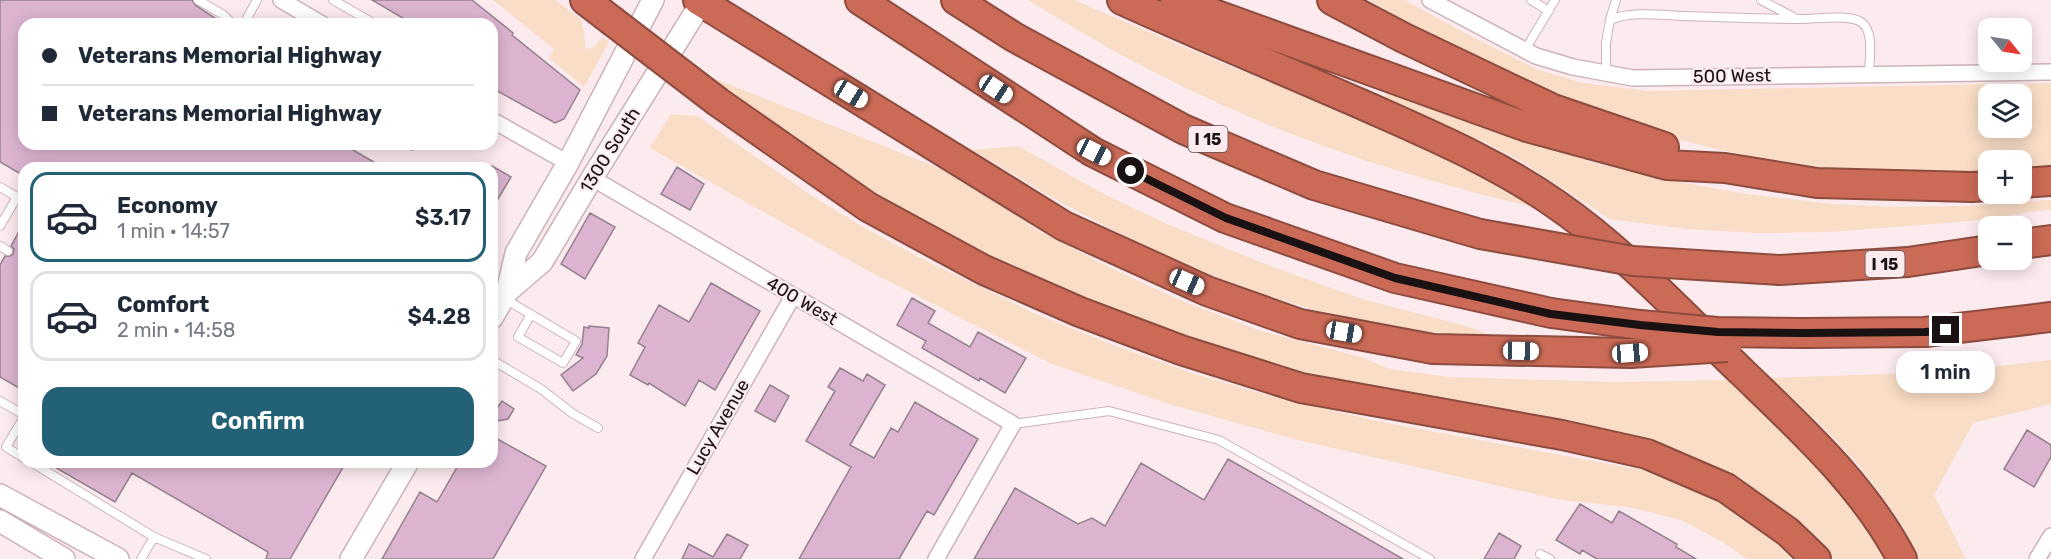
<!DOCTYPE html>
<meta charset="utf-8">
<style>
:root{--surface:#fff;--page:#f6f6f7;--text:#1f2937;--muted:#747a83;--line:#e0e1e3;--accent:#236177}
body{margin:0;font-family:Rubik,sans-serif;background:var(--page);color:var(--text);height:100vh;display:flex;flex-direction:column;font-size:22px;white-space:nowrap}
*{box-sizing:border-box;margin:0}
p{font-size:20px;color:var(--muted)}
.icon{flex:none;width:33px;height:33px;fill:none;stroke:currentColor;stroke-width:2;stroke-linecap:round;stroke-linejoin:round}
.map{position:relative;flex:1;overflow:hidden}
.panel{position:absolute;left:18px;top:162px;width:480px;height:306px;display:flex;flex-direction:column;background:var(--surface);border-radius:18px;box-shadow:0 3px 15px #0003}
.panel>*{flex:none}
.hud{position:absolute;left:18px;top:18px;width:480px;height:132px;border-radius:18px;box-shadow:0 3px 15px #0003;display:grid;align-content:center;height:132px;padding:0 24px;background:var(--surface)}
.needle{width:39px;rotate:120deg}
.tools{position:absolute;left:1978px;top:18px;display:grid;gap:12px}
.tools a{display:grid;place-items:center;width:54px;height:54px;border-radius:12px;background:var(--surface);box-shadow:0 3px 15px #0003;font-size:30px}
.end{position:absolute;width:27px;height:27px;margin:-14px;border:8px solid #1a1113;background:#fff;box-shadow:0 0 0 3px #fff}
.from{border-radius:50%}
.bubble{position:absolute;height:42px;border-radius:18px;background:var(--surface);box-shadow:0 3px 15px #0003;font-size:20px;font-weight:600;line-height:42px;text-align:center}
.car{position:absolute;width:18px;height:36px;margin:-18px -9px;border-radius:8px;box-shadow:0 0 4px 2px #0007;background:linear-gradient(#fff 24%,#345 0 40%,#fff 0 76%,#345 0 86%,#fff 0)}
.hud b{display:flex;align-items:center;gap:21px;height:57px;font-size:22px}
.hud b+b{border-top:2px solid var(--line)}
.hud i{width:15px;height:15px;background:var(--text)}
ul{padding:10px 0 0;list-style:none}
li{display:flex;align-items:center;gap:18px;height:90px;margin:0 12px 9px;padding:0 12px;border:3px solid var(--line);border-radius:18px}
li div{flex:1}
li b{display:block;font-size:22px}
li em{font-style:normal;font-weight:600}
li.current{border-color:var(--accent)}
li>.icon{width:54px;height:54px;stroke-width:1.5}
.action{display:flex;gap:12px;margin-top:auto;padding:12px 24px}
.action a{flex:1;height:69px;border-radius:18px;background:var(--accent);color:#fff;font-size:24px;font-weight:600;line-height:69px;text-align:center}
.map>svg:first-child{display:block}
.green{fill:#f9ddc6;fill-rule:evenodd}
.building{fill:#dcb4d0;stroke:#94818e;stroke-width:1.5}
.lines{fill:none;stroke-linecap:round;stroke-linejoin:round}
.service-casing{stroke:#cdb3b8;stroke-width:10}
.minor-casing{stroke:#cdb3b8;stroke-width:18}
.secondary-casing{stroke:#cdb3b8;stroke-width:24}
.motorway-casing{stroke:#8d4c3f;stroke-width:32}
.service{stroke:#fff;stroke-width:8}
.minor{stroke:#fff;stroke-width:15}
.secondary{stroke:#fff;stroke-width:21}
.motorway{stroke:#cb6b57;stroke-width:28}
.motorway-bridge-casing{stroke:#8d4c3f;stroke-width:32;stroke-linecap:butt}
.motorway-bridge{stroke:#cb6b57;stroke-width:28}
.route{stroke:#1a1113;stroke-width:8}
.labels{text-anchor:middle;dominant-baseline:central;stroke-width:4.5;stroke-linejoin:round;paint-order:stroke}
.shield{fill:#fcebee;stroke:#5e5255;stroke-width:1.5}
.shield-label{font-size:16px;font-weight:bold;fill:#1a1113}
.street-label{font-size:18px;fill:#1a1113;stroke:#fcebee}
</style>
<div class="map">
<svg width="2051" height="559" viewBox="0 0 2051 559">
<rect width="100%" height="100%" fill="#fcebee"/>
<path class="green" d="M493,0H555L582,20L586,50L595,46L603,37L609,42L584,87L549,58L554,49Z
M1028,0H1074L1234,68L1383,125L1498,178L1541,208C1508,202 1476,193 1444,184C1337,155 1232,114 1135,62C1098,43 1063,21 1028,0Z
M1369,0H1404L1465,33L1538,70L1583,83L1647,91L2051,83V167L2022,170V160H1989V171C1944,173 1898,173 1853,170C1763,164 1672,141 1588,110C1511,82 1440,41 1369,0ZM1989,94H2022V128H1989Z
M713,78L951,173L1039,231L1113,269L1177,299L1261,331L1364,358L1389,369L1450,377L1615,382L1735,380L1826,467L1891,559H1833C1805,526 1768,495 1730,474C1704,460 1675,451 1648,441L1377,389L1283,367L1209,345L1103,307L1019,273L871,194L712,87Z
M1387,88L1594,163L1663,179L1745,194L1831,204L1899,207L1966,206L2051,200V209L1972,221L1830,232L1757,233L1687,229L1610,219L1521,161L1486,143L1384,99Z
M671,114L697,116L809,194L861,226L917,256L1036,314L1113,345L1192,373L1270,396L1376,421L1647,471L1697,490L1733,511L1771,538L1792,559H1747L1721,541L1681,520L1629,507L1561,500L1298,440L1176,406L1052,364L874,274L650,148Z
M1018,146L1102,193L1167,224L1270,266L1362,299L1466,326L1507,341L1467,344L1366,325L1265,295L1196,270L1132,240L1062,203L972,150Z
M2051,360V404L1973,423L1934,495L1966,559H1919C1886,486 1829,430 1770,378L1943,372Z"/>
<path class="building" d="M0,0H192L195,5L224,24H24V144H343L384,168H24V176L0,162Z
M372,0H472L513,33L512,35L580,90L564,119L555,123L492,88V24H413Z
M492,166L511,177L492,209Z
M677,167L704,184L690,210L661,194Z
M590,213L615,227L585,279L561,264Z
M24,222V391L0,377V265L5,256H10L13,254L14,249L11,246Z
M711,283L760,311L715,390L699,380L685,406L649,383L648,385L630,375L645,347L638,343L659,305L689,322Z
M912,298L935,311L928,323L970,347L978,332L1026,358L1005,393L980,378L979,381L922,348L926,341L897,325Z
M589,326L609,328L607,356L596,374L573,391L561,375L583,358L576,355L582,344L584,327L589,328Z
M840,368L863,381L867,374L885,385L850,445L874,458L891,428L898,432L915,402L978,439L934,515L927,511L899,559H799L851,467L806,441L835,391L828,387Z
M770,385L789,396L775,422L755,411Z
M502,401L514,409L508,419L498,421L495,411Z
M2027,430L2051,445V457L2034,487L2004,469Z
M492,436L546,466L493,559H382L420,492L437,502L460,462H492Z
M1228,459L1403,559H974L1015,488L1078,524L1092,518L1105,526L1141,463L1204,500Z
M46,462H346L290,559H266L268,552L132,473L115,502Z
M1580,504L1612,523L1619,511L1677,544L1676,547L1696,559H1597L1582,550L1580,554L1556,540Z
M1499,533L1521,546L1514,559H1484Z
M727,534L748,545L740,559H682L689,544L713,557Z"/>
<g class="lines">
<g class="service-casing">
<path id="service" d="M198,0L222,14L233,24
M333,0L375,24
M1531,0L1549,11
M1761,0L1795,18
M247,18L257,0
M1610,20L1616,0
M1525,50L1555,0
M1606,73V43L1610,20C1630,11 1660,15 1683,16C1722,17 1762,19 1802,19C1816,19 1849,14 1861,22C1875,31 1869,61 1869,75
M408,144L412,146L414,144
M0,187L17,197L0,226
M0,246L8,251
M505,299L576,341L563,363L518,337L531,314
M492,360L541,389L572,413L598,428
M0,401L24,415
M24,417L6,447L24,458
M1013,424L1109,411L1219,440L1430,559
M31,462L154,537L206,559
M1540,554L1550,559
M141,559L154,537"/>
</g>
<g class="minor-casing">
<path id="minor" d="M281,0L322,24
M1430,0L1536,56L1573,67L1633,78L2051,72
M492,120L568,163
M592,178L1013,424L936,559
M643,559L793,296
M2037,559L2051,536"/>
</g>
<g class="secondary-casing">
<path id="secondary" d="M507,292L542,262L592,178L703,0
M492,318L507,292L516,253L568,163L653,0
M0,495L118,559
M0,521L64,559
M351,559L408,462"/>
</g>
<g class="motorway-casing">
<path id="motorway" d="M585,0L611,20
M698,0L1064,226L1207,291L1300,324L1433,349L1630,353
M860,0L1093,152L1225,218L1395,278L1551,313
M956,0L1014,37L1183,129L1314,185L1480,234
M1122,0C1201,36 1281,69 1361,104C1428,134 1496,162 1557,205C1625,252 1683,316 1743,373C1802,430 1864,486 1902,559
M1175,0L1527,127L1667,165L1725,168L1817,183L1972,187L1989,186
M1332,0L1404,38L1553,109L1664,147
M718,102L868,207L984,270L1080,312L1181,350L1301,388L1562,435L1647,454L1726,488L1788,532L1816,559
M2022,183L2051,181
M2022,244L2051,240
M1780,270L1908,262L1989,250
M1805,333L1925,332L2051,317"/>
</g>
<use href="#service" class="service"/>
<use href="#minor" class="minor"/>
<use href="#secondary" class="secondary"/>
<use href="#motorway" class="motorway"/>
<g class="motorway-bridge-casing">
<path id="motorway-bridge" d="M611,20L718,102
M1480,234L1633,261L1780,270
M1551,313L1640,325L1717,332L1805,333
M1630,353L1727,347"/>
</g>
<use href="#motorway-bridge" class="motorway-bridge"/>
</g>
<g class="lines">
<path class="route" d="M1131,171L1226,218L1395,278L1551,314L1640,325L1718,332L1805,333L1925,332L1946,330"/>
</g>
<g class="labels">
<g class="shield">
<rect x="1188.5" y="126" width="39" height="26" rx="4.5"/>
<rect x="1865.5" y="251" width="39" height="26" rx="4.5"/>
</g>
<g class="shield-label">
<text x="1208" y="139">I 15</text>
<text x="1885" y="264">I 15</text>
</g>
<g class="street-label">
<text transform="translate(1732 76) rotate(-1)">500 West</text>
<text transform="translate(610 150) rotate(-58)">1300 South</text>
<text transform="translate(802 301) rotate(30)">400 West</text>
<text transform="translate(718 427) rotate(-60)">Lucy Avenue</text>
</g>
</g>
</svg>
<div class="tools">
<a><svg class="needle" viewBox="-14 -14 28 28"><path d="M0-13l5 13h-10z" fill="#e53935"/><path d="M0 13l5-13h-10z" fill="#747a83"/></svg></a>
<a><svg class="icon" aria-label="layers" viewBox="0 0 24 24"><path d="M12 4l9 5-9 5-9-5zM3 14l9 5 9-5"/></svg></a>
<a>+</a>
<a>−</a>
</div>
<i class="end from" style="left:1131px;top:171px"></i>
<i class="end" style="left:1946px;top:330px"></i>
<div class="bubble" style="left:1896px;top:351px;width:99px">1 min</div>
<i class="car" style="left:996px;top:89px;rotate:123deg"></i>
<i class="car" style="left:851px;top:94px;rotate:121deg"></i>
<i class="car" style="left:1094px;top:152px;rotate:117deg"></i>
<i class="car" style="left:1187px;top:282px;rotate:114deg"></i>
<i class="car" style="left:1344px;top:332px;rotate:100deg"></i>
<i class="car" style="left:1521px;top:351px;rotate:91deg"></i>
<i class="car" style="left:1630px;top:353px;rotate:86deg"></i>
<div class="hud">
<b><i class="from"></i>Veterans Memorial Highway</b>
<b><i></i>Veterans Memorial Highway</b>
</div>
<section class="panel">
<ul>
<li class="current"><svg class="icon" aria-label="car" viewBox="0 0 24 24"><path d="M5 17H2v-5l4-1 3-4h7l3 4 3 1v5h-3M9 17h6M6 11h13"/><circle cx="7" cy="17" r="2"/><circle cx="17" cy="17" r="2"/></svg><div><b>Economy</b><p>1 min · 14:57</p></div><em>$3.17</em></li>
<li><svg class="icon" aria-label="car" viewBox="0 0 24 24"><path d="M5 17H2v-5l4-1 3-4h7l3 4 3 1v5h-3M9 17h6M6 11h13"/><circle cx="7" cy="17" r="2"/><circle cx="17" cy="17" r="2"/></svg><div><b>Comfort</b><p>2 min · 14:58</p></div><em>$4.28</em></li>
</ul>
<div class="action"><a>Confirm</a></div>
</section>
</div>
